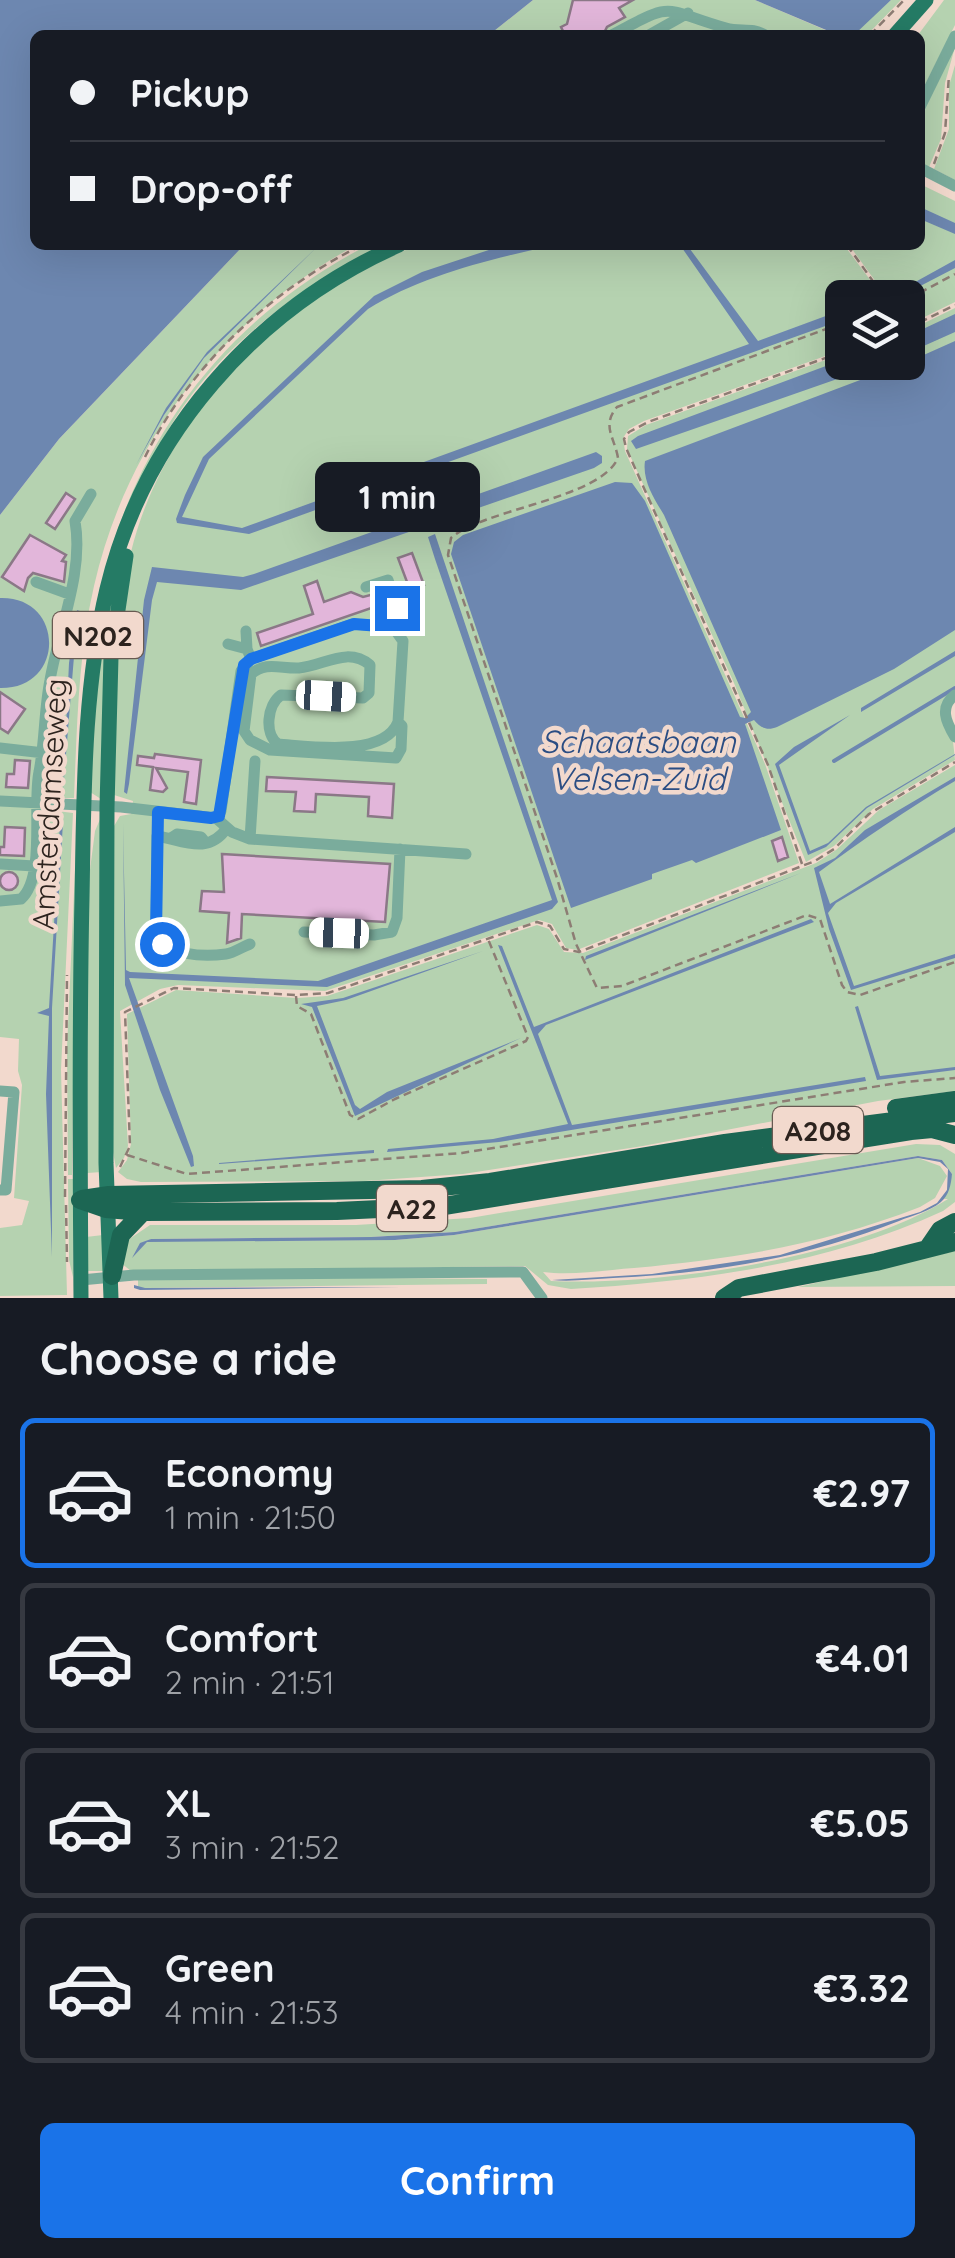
<!DOCTYPE html>
<meta charset="utf-8">
<style>
:root{--surface:#171b24;--page:#20242c;--text:#f1f3f6;--muted:#9ea1a6;--line:#363941;--accent:#1a73e8}
body{margin:0;font-family:Quicksand,sans-serif;background:var(--page);color:var(--text);height:100vh;display:flex;flex-direction:column;font-size:38px;white-space:nowrap}
*{box-sizing:border-box;margin:0}
p{font-size:32px;color:var(--muted)}
.icon{flex:none;width:55px;height:55px;fill:none;stroke:currentColor;stroke-width:2;stroke-linecap:round;stroke-linejoin:round}
.map{position:relative;height:1298px;overflow:hidden}
.details{display:flex;flex-direction:column;background:var(--surface);flex:1}
.details>*{flex:none}
.banner{position:absolute;left:30px;top:30px;width:895px;height:220px;border-radius:15px;box-shadow:0 10px 40px #0002;display:grid;align-content:center;height:220px;padding:0 40px;background:var(--surface)}
.fabs{position:absolute;left:825px;top:280px;display:grid;gap:20px}
.fabs a{display:grid;place-items:center;width:100px;height:100px;border-radius:15px;background:var(--surface);box-shadow:0 10px 40px #0002;font-size:50px}
.end{position:absolute;width:45px;height:45px;margin:-22px;border:12px solid #1a73e8;background:#fff;box-shadow:0 0 0 5px #fff}
.from{border-radius:50%}
.bubble{position:absolute;height:70px;border-radius:15px;background:var(--surface);box-shadow:0 10px 40px #0002;font-size:32px;font-weight:700;line-height:70px;text-align:center}
.car{position:absolute;width:30px;height:60px;margin:-30px -15px;border-radius:12px;box-shadow:0 0 8px 2px #0007;background:linear-gradient(#fff 24%,#345 0 40%,#fff 0 76%,#345 0 86%,#fff 0)}
.banner b{display:flex;align-items:center;gap:35px;height:95px;font-size:38px}
.banner b+b{border-top:2px solid var(--line)}
.banner i{width:25px;height:25px;background:var(--text)}
ul{padding:0;list-style:none}
li{display:flex;align-items:center;gap:30px;height:150px;margin:0 20px 15px;padding:0 20px;border:5px solid var(--line);border-radius:15px}
li div{flex:1}
li b{display:block;font-size:38px}
li em{font-style:normal;font-weight:700}
li.selected{border-color:var(--accent)}
li>.icon{width:90px;height:90px;stroke-width:1.5}
h2{padding:0 40px;font-size:45px;line-height:120px}
.button{display:flex;gap:20px;margin-top:auto;padding:20px 40px}
.button a{flex:1;height:115px;border-radius:15px;background:var(--accent);color:#fff;font-size:40px;font-weight:700;line-height:115px;text-align:center}
.map>svg:first-child{display:block}
.green{fill:#b5d2b0;fill-rule:evenodd}
.water{fill:#6d87b0}
.lines{fill:none;stroke-linecap:round;stroke-linejoin:round}
.stream{stroke:#6d87b0;stroke-width:4}
.building{fill:#e2b6da;stroke:#8b7887;stroke-width:2.5}
.path{stroke:#8d7d74;stroke-width:2.5;stroke-dasharray:8 5;stroke-linecap:butt}
.minor{stroke:#7aac9c;stroke-width:11}
.major{stroke:#257b65;stroke-width:15}
.highway{stroke:#1c6653;stroke-width:18}
.route{stroke:#1a73e8;stroke-width:12}
.labels{text-anchor:middle;dominant-baseline:central;stroke-width:9;stroke-linejoin:round;paint-order:stroke}
.shield{fill:#f2d9cd;stroke:#675a52;stroke-width:2.5}
.shield-label{font-size:28px;font-weight:bold;fill:#2c231e}
.street-label{font-size:30px;fill:#2c231e;stroke:#f2d9cd}
.water-label{font-size:32px;font-style:italic;fill:#2b4d83;stroke:#f2d9cd}
</style>
<div class="map">
<svg width="955" height="1298" viewBox="0 0 955 1298">
<rect width="100%" height="100%" fill="#f2d9cd"/>
<path class="green" d="M533,0H755L837,35H489Z
M891,0H901L867,35H851Z
M944,0H955V25L920,95L918,35Z
M955,47L945,83L941,139L929,167L920,162V118Z
M955,65V180L934,169L949,129V86Z
M920,184L955,201V302L908,325V298L887,297L849,245H920Z
M244,245H356C224,318 128,437 94,586C78,655 77,728 74,798H51L49,810L73,813L61,1070L67,1295L0,1296V1228L22,1225L29,1201L14,1198L22,1085L18,1071L19,1039L0,1037V515L59,439Z
M368,245H382C292,291 201,359 156,453C147,471 142,491 135,510C120,551 105,592 91,632C121,460 211,326 368,245Z
M417,245H844L883,297L842,298V350L644,421L629,429L623,438L625,451L765,764L799,863L577,950L566,948L552,924L539,920L325,991L178,985L160,989L120,1011L128,1146L124,1158L116,1168L109,1131L111,831L120,816L131,814L133,801L114,795C113,714 112,631 131,552C156,447 237,347 328,290C356,272 387,258 417,245Z
M955,308V691L948,695L955,760L873,809L834,846L806,862L734,683L627,449L628,436L646,425L842,354V362H908V331Z
M116,570L101,799L90,792L99,653Z
M955,765V1091L878,1101L643,1146L463,1174L365,1181L141,1182L127,1179L118,1172L127,1160L131,1144L127,1014L176,990L297,998L327,996L537,925L549,929L564,952L583,953L816,863L836,850L879,810Z
M101,817L102,1172L87,1173L88,885L95,831Z
M76,848L72,1175H68L67,1048Z
M916,1144L940,1145L955,1154V1202L943,1211C825,1265 700,1281 571,1289L548,1285L525,1266L131,1271L121,1263L128,1240L150,1225H356L470,1218ZM918,1156L942,1160L952,1174L944,1199H948C854,1258 662,1286 551,1281L543,1272C572,1276 604,1270 634,1268C738,1258 822,1245 920,1207L935,1198L947,1176L940,1166L918,1158L454,1235L395,1240L155,1241L147,1242L137,1249L151,1239L371,1237L455,1232Z
M68,1179H73V1277L69,1260Z
M103,1235V1271H87L86,1237Z
M955,1251V1286L798,1287Z
M275,1277L487,1279V1284L145,1288H138V1280Z"/>
<path class="water" d="M0,0H533L489,35H35V245H244L59,439L0,515Z
M755,0H891L855,34L838,35Z
M920,207L955,223V234L920,219Z
M504,245H554C492,259 422,275 368,309L209,459L182,517L242,528L749,344L680,245H687L758,341L842,310V320L249,534L177,523L176,519L185,495L203,457L374,296L422,272Z
M318,246L204,358L164,415L136,465L166,408L207,352Z
M955,260V268L901,296L899,291Z
M955,314V332L908,353V336Z
M955,341V630L894,669L777,727C767,731 761,728 754,720L745,724L781,830L696,863L692,860L652,874V879L571,908L451,554L454,542L463,535L615,482L632,483L645,501L740,717L745,718L751,712L664,515C655,500 642,481 645,461L908,362Z
M842,360L883,363L636,449L631,441L638,436Z
M596,452L602,456V463L594,468L241,590L157,582L152,600L129,784L127,794L124,792L144,600L152,567L243,577L254,574Z
M435,534L558,902L552,909L327,987L129,978L193,1156L194,1166L191,1167L160,1090L125,985L123,823L126,970L130,972L318,981L552,900L435,559L428,537Z
M0,598C65,596 66,689 0,688Z
M77,610L80,611L76,632L63,791L69,663Z
M955,651V656L861,712V708Z
M850,715L779,765L810,851L828,843L866,807L955,754V755L867,808L826,847L808,855L775,764L794,747Z
M955,777V781C907,809 864,839 819,872L830,904L955,827V832L836,903L828,913L854,986L955,954V958L851,990L829,929L814,868L835,858L865,830Z
M63,822L52,1008V1257L46,1094L49,1016L37,1013L49,1008L60,823Z
M801,873L585,960L586,956Z
M811,919L814,922L546,1025L538,1034L572,1125L865,1077L866,1081L499,1142L387,1152L388,1149L493,1139L568,1124L498,945L502,946L534,1027Z
M483,951L346,1000L317,1006L355,1105L360,1109L387,1092L521,1038L355,1116L312,1007L301,1004L343,998Z
M858,1006L880,1076L955,1067V1070L877,1080L855,1007Z
M374,1150V1153L219,1164V1163Z
M918,1156L942,1160L952,1174C951,1185 949,1195 941,1202C929,1212 913,1215 899,1221C809,1257 709,1274 613,1278C593,1279 571,1282 552,1280L652,1274L780,1255L920,1212L937,1203L947,1190L948,1169L940,1162L918,1158L454,1235L395,1240L147,1242L132,1258L140,1243L151,1239L371,1237L455,1232Z
M134,1285L145,1288L401,1287L140,1290L134,1288Z"/>
<g class="lines">
<path class="stream" d="M834,761L955,688"/>
</g>
<path class="building" d="M573,0H633L619,8L625,17L607,27L603,35H565L561,27L567,24Z
M66,493L75,499L55,529L46,523Z
M30,535L66,555L62,561L66,562L64,582L33,573L28,578L24,591L2,577Z
M412,553L424,585L410,590L398,558Z
M317,581L324,602L351,592L363,597L382,592L386,603L261,646L257,633L313,614L304,586Z
M0,692L25,709L8,733L0,728Z
M155,754L201,760L196,804L184,802L188,772L156,768L167,788L163,792L150,790L153,767L137,765L138,756L154,758Z
M15,760L30,761L28,788L6,787L7,774H14Z
M267,777L394,784L392,818L368,816L369,797L316,794L315,812L294,811L296,792L266,791Z
M5,827L25,828L24,856L0,855V847H4Z
M782,837L788,857L778,861L772,841Z
M222,854L390,864L385,922L242,914L241,938L227,943L229,913L200,911L202,891L224,892Z
M0 881a9 9 0 1 1 18 0a9 9 0 1 1-18 0Z"/>
<g class="lines">
<path class="path" d="M870,35L904,0
M934,164L945,133L949,75
M847,245L885,298
M908,299L955,274
M842,323L617,407C601,426 615,438 618,458C600,499 483,509 451,538L448,555L557,878L576,944L597,988L622,986L807,915L820,919L842,985L847,992L860,995L955,962
M908,328L955,305
M145,457C190,365 271,290 362,245
M802,864L768,765L626,448L624,439L629,432L648,422L842,352
M296,996L297,1006L311,1014L350,1115L358,1119L395,1099L526,1041L528,1037L488,939
M127,1155L187,1174L462,1153L904,1082L955,1078
M120,1167L130,1146L125,1012L174,988L296,995L328,993L537,922L550,926L564,949L579,952L815,861L834,849L869,814L955,762
M65,1197L67,975
M66,1205L67,1262"/>
<path class="minor" d="M612,35C677,0 660,9 726,28C740,32 752,27 765,35
M649,35L688,13
M920,107L955,36
M920,168L955,186
M36,582L69,594
M366,587L388,580L397,608L393,627
M246,631L247,649
M228,644L247,649L251,659
M955,695C939,707 946,722 955,737
M0,748L44,753
M0,801L121,807L216,818L232,832L250,839L466,854
M216,818L221,811L241,671L251,659L353,624L393,627L403,641L398,722L402,726L401,749L396,758L270,750L250,740L244,731L251,674C266,661 281,669 299,668C324,666 347,646 370,665L369,693L363,698L281,695C267,705 264,734 278,744C309,746 384,758 398,722
M227,828C207,856 183,840 157,836L156,934C166,956 204,957 226,954C234,953 242,947 250,944
M171,838L177,834L201,837L205,842
M250,839L255,761
M1,864L34,866
M0,901L21,899C46,877 32,804 39,772C45,741 44,710 50,680C59,628 84,573 75,521L91,494
M304,932L374,935L392,932L397,918L400,849
M0,1091L14,1092L6,1190H0
M81,1280L134,1275L523,1272L542,1298"/>
<path class="major" d="M895,35L926,0
M81,1298C80,1164 79,1031 82,898C84,795 83,690 107,589C144,435 255,309 399,245
M111,1298L106,1163L107,807L111,657L126,556"/>
<path class="highway" d="M896,1108L955,1100
M82,1199L109,1195L422,1189L490,1182L725,1143L955,1113
M80,1200L106,1209L143,1212L337,1211L444,1206L911,1131L932,1129L955,1135
M927,1249L940,1230L955,1222
M112,1276L121,1235L143,1212
M724,1298L739,1288L876,1262L955,1242"/>
</g>
<g class="lines">
<path class="route" d="M162,944L156,934L158,812L211,818L219,816L244,665L251,659L354,624L393,627L397,608"/>
</g>
<g class="labels">
<g class="shield">
<rect x="53" y="612" width="90" height="46" rx="8"/>
<rect x="773" y="1107" width="90" height="46" rx="8"/>
<rect x="377" y="1185" width="70" height="46" rx="8"/>
</g>
<g class="shield-label">
<text x="98" y="635">N202</text>
<text x="818" y="1130">A208</text>
<text x="412" y="1208">A22</text>
</g>
<g class="street-label">
<text transform="translate(49 804) rotate(-87)">Amsterdamseweg</text>
</g>
<g class="water-label">
<text x="638" y="741">Schaatsbaan<tspan x="638" dy="37">Velsen-Zuid</tspan></text>
</g>
</g>
</svg>
<div class="fabs">
<a><svg class="icon" aria-label="layers" viewBox="0 0 24 24"><path d="M12 4l9 5-9 5-9-5zM3 14l9 5 9-5"/></svg></a>
</div>
<i class="end from" style="left:162px;top:944px"></i>
<i class="end" style="left:397px;top:608px"></i>
<div class="bubble" style="left:315px;top:462px;width:165px">1 min</div>
<i class="car" style="left:326px;top:696px;rotate:93deg"></i>
<i class="car" style="left:339px;top:933px;rotate:272deg"></i>
<div class="banner">
<b><i class="from"></i>Pickup</b>
<b><i></i>Drop-off</b>
</div>
</div>
<section class="details">
<h2>Choose a ride</h2>
<ul>
<li class="selected"><svg class="icon" aria-label="car" viewBox="0 0 24 24"><path d="M5 17H2v-5l4-1 3-4h7l3 4 3 1v5h-3M9 17h6M6 11h13"/><circle cx="7" cy="17" r="2"/><circle cx="17" cy="17" r="2"/></svg><div><b>Economy</b><p>1 min · 21:50</p></div><em>€2.97</em></li>
<li><svg class="icon" aria-label="car" viewBox="0 0 24 24"><path d="M5 17H2v-5l4-1 3-4h7l3 4 3 1v5h-3M9 17h6M6 11h13"/><circle cx="7" cy="17" r="2"/><circle cx="17" cy="17" r="2"/></svg><div><b>Comfort</b><p>2 min · 21:51</p></div><em>€4.01</em></li>
<li><svg class="icon" aria-label="car" viewBox="0 0 24 24"><path d="M5 17H2v-5l4-1 3-4h7l3 4 3 1v5h-3M9 17h6M6 11h13"/><circle cx="7" cy="17" r="2"/><circle cx="17" cy="17" r="2"/></svg><div><b>XL</b><p>3 min · 21:52</p></div><em>€5.05</em></li>
<li><svg class="icon" aria-label="car" viewBox="0 0 24 24"><path d="M5 17H2v-5l4-1 3-4h7l3 4 3 1v5h-3M9 17h6M6 11h13"/><circle cx="7" cy="17" r="2"/><circle cx="17" cy="17" r="2"/></svg><div><b>Green</b><p>4 min · 21:53</p></div><em>€3.32</em></li>
</ul>
<div class="button"><a>Confirm</a></div>
</section>
